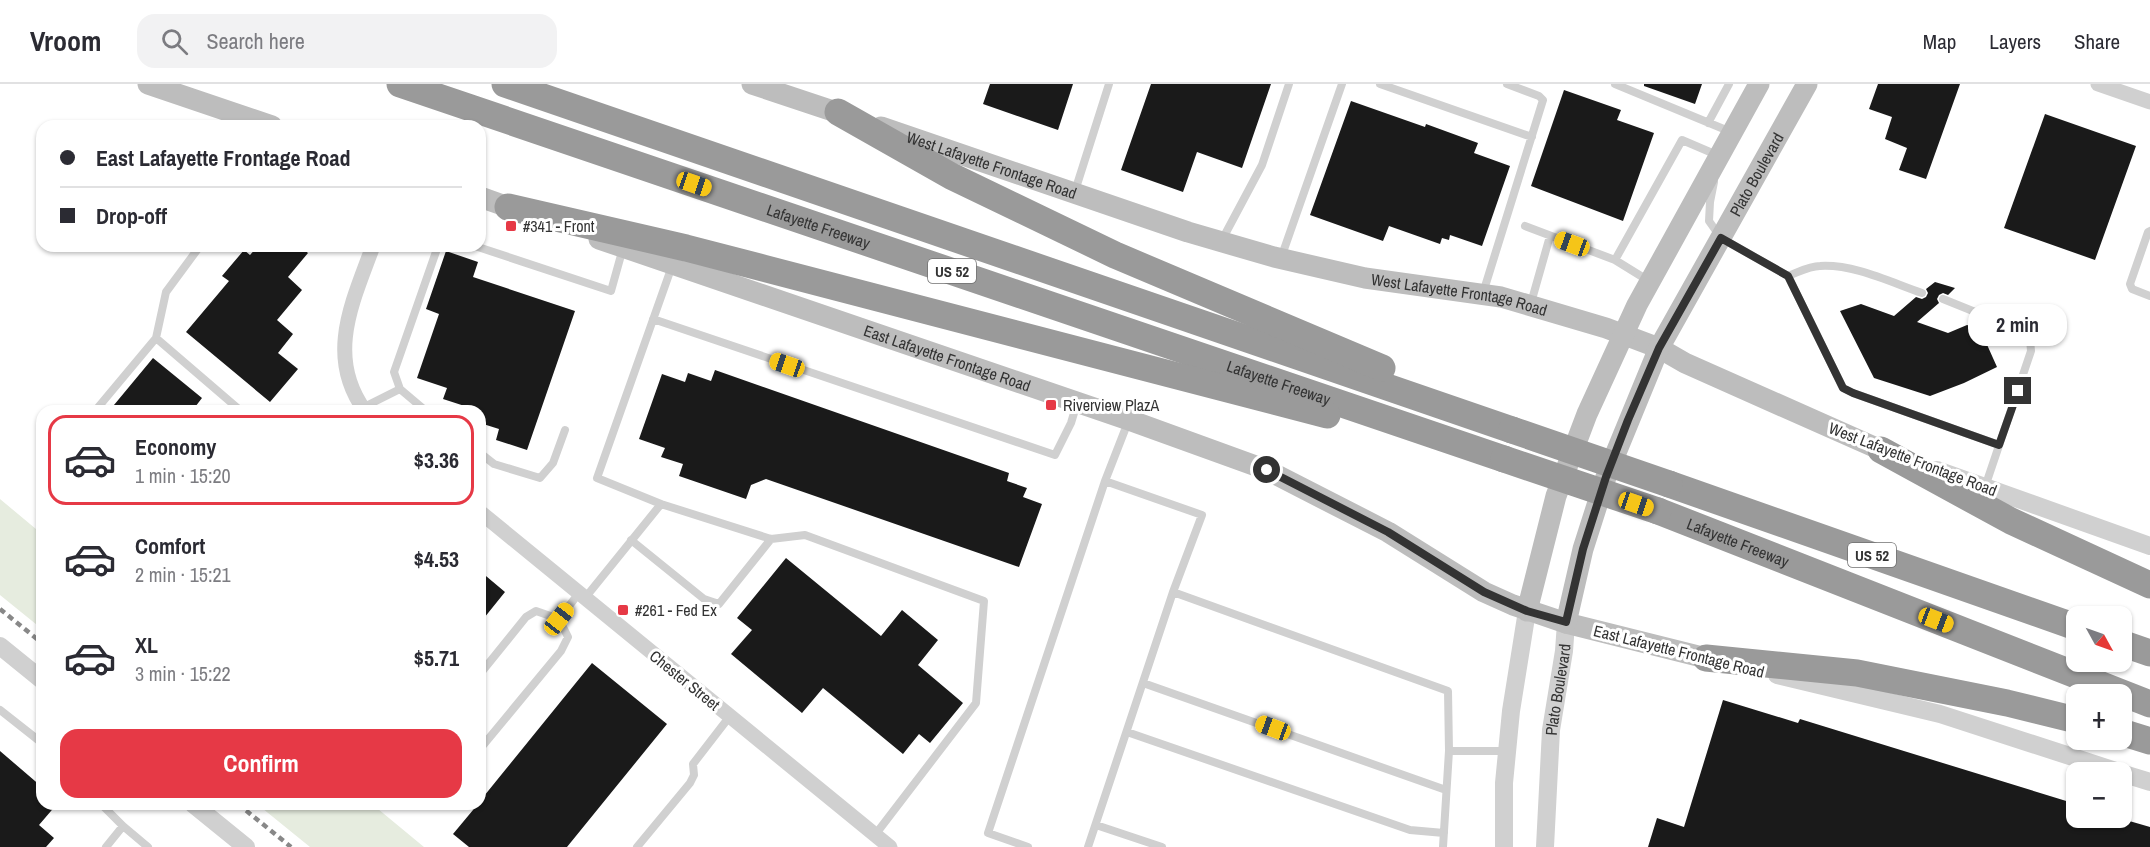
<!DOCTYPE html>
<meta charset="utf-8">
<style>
:root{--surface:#fff;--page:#f2f2f3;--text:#2b2b33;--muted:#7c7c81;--line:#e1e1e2;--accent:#e63946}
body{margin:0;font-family:"Archivo Narrow",sans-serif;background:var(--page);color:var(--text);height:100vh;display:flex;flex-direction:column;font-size:22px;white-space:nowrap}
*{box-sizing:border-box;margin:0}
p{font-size:20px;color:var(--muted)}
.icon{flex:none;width:33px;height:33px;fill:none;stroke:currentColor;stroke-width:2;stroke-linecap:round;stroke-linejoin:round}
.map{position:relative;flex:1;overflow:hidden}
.panel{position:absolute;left:36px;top:321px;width:450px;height:405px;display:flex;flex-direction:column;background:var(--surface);border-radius:18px;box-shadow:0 2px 4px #0004}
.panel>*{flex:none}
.top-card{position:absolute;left:36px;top:36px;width:450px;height:132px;border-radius:18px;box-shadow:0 2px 4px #0004;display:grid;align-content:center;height:132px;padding:0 24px;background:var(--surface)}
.needle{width:39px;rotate:130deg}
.fabs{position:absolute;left:2066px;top:522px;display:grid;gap:12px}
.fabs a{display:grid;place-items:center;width:66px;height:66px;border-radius:12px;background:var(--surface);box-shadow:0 2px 4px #0004;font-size:30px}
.end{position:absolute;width:27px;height:27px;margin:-14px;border:8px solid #333;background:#fff;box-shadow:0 0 0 3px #fff}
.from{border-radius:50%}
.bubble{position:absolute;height:42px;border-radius:18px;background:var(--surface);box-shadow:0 2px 4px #0004;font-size:20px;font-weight:700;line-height:42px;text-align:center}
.car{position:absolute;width:18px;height:36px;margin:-18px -9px;border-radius:8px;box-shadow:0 0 4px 2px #0007;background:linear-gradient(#f5c518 24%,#345 0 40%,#f5c518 0 76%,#345 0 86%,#f5c518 0)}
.top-card b{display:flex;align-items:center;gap:21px;height:57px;font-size:22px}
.top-card b+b{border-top:2px solid var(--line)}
.top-card i{width:15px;height:15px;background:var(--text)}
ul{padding:10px 0 0;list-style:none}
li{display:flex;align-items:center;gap:18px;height:90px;margin:0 12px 9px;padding:0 12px;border:3px solid transparent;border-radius:18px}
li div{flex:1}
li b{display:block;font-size:22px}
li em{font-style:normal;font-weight:700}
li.selected{border-color:var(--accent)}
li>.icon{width:54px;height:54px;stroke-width:1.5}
.button{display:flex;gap:12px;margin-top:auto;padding:12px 24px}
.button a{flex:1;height:69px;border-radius:18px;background:var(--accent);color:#fff;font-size:24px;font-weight:700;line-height:69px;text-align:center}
header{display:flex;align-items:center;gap:36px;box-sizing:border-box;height:84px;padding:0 30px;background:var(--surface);border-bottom:2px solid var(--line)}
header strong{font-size:28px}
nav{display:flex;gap:33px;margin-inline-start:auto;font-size:21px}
.search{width:420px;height:54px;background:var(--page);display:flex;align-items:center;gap:15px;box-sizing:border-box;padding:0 21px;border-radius:18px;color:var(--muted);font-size:22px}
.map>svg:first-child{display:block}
.green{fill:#e6ecdf}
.building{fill:#1a1a1a}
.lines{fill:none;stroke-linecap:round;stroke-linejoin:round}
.service{stroke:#d0d0d0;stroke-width:8}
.minor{stroke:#d0d0d0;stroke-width:15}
.tertiary{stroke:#d0d0d0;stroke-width:18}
.secondary{stroke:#bdbdbd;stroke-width:21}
.motorway{stroke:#9a9a9a;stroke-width:27}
.rail{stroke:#888;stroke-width:4.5;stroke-dasharray:6 4.5;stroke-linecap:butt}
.motorway-bridge{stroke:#9a9a9a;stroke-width:27}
.route{stroke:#333;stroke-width:8}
.poi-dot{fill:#e63946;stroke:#fff;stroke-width:2}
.labels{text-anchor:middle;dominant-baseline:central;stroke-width:6;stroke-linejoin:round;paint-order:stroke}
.shield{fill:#fff;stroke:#707070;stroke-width:1.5}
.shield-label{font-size:15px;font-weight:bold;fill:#333}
.street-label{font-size:16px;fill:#333;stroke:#fff}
.poi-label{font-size:16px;fill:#333;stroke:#fff;text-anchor:start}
</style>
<header>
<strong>Vroom</strong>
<div class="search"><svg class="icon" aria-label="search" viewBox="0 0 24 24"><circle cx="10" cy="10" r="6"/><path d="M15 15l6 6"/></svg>Search here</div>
<nav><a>Map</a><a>Layers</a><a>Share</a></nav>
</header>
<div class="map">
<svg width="2150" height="763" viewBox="0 0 2150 763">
<rect width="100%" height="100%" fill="#fff"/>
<path class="green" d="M0,415L42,450V545L0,511Z
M257,720H372L424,763H310Z"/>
<path class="building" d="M990,0H1073L1058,46L983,20Z
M1151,0H1271L1242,84L1197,68L1183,108L1121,86Z
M1644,0H1702L1695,20L1644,2Z
M1878,0H1960L1926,95L1899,86L1907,64L1885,55L1892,33L1869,25Z
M1564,6L1621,26L1617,36L1654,49L1623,137L1531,102Z
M1351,17L1425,43L1426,40L1478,59L1474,69L1510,82L1482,162L1450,151L1449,156L1442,154L1440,160L1389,142L1383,157L1310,131Z
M2045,30L2136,62L2095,176L2004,144Z
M258,162H300L308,169L288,193L302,206L277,236L293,250L278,269L298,285L270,318L186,248L229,197L222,192L244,166L250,171Z
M446,167L478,178L473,193L575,227L527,366L496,356L499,345L480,339V327L443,315L447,304L417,294L439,230L426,225Z
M1935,198L1955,204L1948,211L1943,209L1939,211L1937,215L1939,219L1917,238L1948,249L1967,241L1980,245L1997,283L1964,299L1930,312L1874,294L1840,227L1861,220L1894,232L1916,213L1922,215L1926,213L1928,209L1926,205Z
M153,274L202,314L192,327H109Z
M715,286L1009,389L1007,397L1027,404L1023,413L1042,420L1019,483L766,395L751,401L746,415L679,392L683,380L661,373L665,364L639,355L662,290L685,298L688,289L711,297Z
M786,474L881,552L902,526L938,556L918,581L963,619L930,659L919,650L903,670L823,604L802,629L731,570L752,546L737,534Z
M480,487L505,508L480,539Z
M592,579L667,640L567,763H469L453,750L478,720H480V717Z
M1723,616L1798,639L1800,635L2076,720V734H2119L2150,743V763H1648L1657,734L1684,743Z
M0,667L42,703V720H57L39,741L54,754L46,763H0Z"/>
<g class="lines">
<path class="service" d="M1380,0L1532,53
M1615,0L1731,48
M1708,39L1729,0
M1714,98L1710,118L1709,137L1721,154L1788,192L1843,304L1853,309L1999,361
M1075,107L1109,0
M1525,142L1615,176L1682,56L1717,71
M2150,147L2148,148L2130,200L2132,205L2150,212
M1222,156L1262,81L1289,0
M200,162L166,208L156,254L241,327
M475,162L611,207L623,164
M1281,174L1342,0
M1615,176L1649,197
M1788,192C1799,188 1809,182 1820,182C1854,180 1890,198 1922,209
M1483,209L1543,16L1539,12L1507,0
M1943,215L2020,246L2030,255L2031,267L1985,403
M1531,219L1550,152
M653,235L1055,371L1071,339L1077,319
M95,327L156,254
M356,327L400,305
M426,327L400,305L394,288L438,162
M480,369L494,380L540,394L553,379L565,346
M1105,397L1128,338
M661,420L771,455L805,451L984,517L976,619L875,751
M631,456L704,515L719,520L771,455
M585,514L661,420L597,394L672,182
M559,535L579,509
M480,590L526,533L536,527L559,535L568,553L561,567L480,665
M1143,599L1446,706
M0,626L42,659
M1127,648L1410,746L1444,749
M101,720L123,742L106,763
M1096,741L1162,763
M123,742L148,763
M637,763L690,699L694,691L693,680L730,632
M1028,763L988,749L1105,397L1202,431L1173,508L1448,607L1449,667H1506
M1088,763L1173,508
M1443,763L1449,667"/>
<path class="minor" d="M2098,0L2150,18
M365,327C325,272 353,217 373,162
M480,428L890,763"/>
<g class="tertiary">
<path d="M1937,386L2150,462"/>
<path d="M0,562L42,596"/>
<path d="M1777,591L1940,630L2119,688"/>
<path d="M2121,689L2150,698"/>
<path d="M193,720L246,763"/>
<path d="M1504,763V699L1511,627L1527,527"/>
<path id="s1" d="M1545,763L1551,646L1564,567L1566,539"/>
</g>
<g class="secondary">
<path d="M148,0L272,42"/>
<path d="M752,0L851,33"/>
<path id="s2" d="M881,43L1188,148L1274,173L1365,194L1501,213L1606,244L1659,264L1685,279L1881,366"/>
<path d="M480,113L522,128"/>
<path id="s3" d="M599,155L1129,336L1267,386L1388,448L1484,508L1513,521L1566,539L1706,574"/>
<path d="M1527,527L1556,412L1587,330L1637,221L1759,0"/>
<path id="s4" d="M1566,539L1583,465L1606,393L1659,264L1807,0"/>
</g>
<g class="motorway">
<path id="s5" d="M400,0L1504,375"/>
<path d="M505,0L1512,346"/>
<path d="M838,28L951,92L1115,171L1382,284"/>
<path d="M508,123L686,164L1327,331"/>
<path d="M1881,366L2011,437L2150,501"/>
<path d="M1669,400L2076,543"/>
<path id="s6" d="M1658,427L2150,620"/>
<path d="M2121,559L2150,569"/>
<path d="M1706,574L1857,589L2007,619L2076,636"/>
<path d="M2121,648L2150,657"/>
</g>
<path class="rail" d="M0,525L42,559
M238,720L291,763"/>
<path class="motorway-bridge" d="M1512,346L1669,400
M1504,375L1658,427"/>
</g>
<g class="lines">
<path class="route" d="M1267,386L1388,448L1484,508L1527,527L1566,538L1583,465L1606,393L1628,336L1659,264L1721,154L1788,192L1843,304L1853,309L1999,361L2018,307"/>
</g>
<g class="poi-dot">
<rect x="505" y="136" width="12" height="12" rx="3"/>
<rect x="1045" y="315" width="12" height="12" rx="3"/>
<rect x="617" y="520" width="12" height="12" rx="3"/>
</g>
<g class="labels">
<g class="shield">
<rect x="928" y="175" width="48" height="24" rx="4.5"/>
<rect x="1848" y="459" width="48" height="24" rx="4.5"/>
</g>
<g class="shield-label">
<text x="952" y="187">US 52</text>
<text x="1872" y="471">US 52</text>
</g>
<g class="street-label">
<text stroke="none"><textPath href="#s2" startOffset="117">West Lafayette Frontage Road</textPath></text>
<text stroke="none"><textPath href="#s4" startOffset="490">Plato Boulevard</textPath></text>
<text stroke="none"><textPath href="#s5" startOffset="442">Lafayette Freeway</textPath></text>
<text stroke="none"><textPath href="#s2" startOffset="603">West Lafayette Frontage Road</textPath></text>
<text stroke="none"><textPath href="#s3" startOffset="368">East Lafayette Frontage Road</textPath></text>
<text stroke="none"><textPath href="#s5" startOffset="928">Lafayette Freeway</textPath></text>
<text transform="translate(1913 375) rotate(21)">West Lafayette Frontage Road</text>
<text stroke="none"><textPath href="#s6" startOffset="86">Lafayette Freeway</textPath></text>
<text transform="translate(1679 567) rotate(14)">East Lafayette Frontage Road</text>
<text transform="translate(685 596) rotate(39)">Chester Street</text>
<text stroke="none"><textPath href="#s1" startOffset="158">Plato Boulevard</textPath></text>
</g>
<g class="poi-label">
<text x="523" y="142">#341 - Front</text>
<text x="1063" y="321">Riverview PlazA</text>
<text x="635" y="526">#261 - Fed Ex</text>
</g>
</g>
</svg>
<div class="fabs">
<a><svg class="needle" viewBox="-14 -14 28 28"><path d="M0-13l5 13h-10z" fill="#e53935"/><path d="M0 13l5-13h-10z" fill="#7c7c81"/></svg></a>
<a>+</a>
<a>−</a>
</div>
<i class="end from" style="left:1267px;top:386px"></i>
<i class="end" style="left:2018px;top:307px"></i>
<div class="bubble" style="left:1968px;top:220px;width:99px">2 min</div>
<i class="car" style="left:694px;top:100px;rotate:109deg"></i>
<i class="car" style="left:1572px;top:160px;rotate:290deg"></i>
<i class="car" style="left:787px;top:281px;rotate:289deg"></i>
<i class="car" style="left:1636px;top:420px;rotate:109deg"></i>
<i class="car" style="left:559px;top:535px;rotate:38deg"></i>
<i class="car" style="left:1936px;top:536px;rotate:111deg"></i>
<i class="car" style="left:1273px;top:644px;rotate:290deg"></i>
<div class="top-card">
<b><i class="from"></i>East Lafayette Frontage Road</b>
<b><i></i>Drop-off</b>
</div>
<section class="panel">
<ul>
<li class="selected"><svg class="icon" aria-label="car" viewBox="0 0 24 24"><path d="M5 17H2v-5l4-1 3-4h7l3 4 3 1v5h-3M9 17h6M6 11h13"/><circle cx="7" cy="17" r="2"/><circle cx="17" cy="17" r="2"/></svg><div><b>Economy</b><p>1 min · 15:20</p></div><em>$3.36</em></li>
<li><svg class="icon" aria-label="car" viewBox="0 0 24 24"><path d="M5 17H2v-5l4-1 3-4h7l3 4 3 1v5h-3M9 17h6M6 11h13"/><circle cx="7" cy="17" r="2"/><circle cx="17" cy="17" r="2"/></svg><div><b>Comfort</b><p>2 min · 15:21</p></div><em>$4.53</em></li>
<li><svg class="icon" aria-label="car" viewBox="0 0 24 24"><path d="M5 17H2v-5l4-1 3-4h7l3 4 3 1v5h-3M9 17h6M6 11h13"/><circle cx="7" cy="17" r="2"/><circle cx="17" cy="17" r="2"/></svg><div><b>XL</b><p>3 min · 15:22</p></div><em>$5.71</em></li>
</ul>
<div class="button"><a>Confirm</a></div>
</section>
</div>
